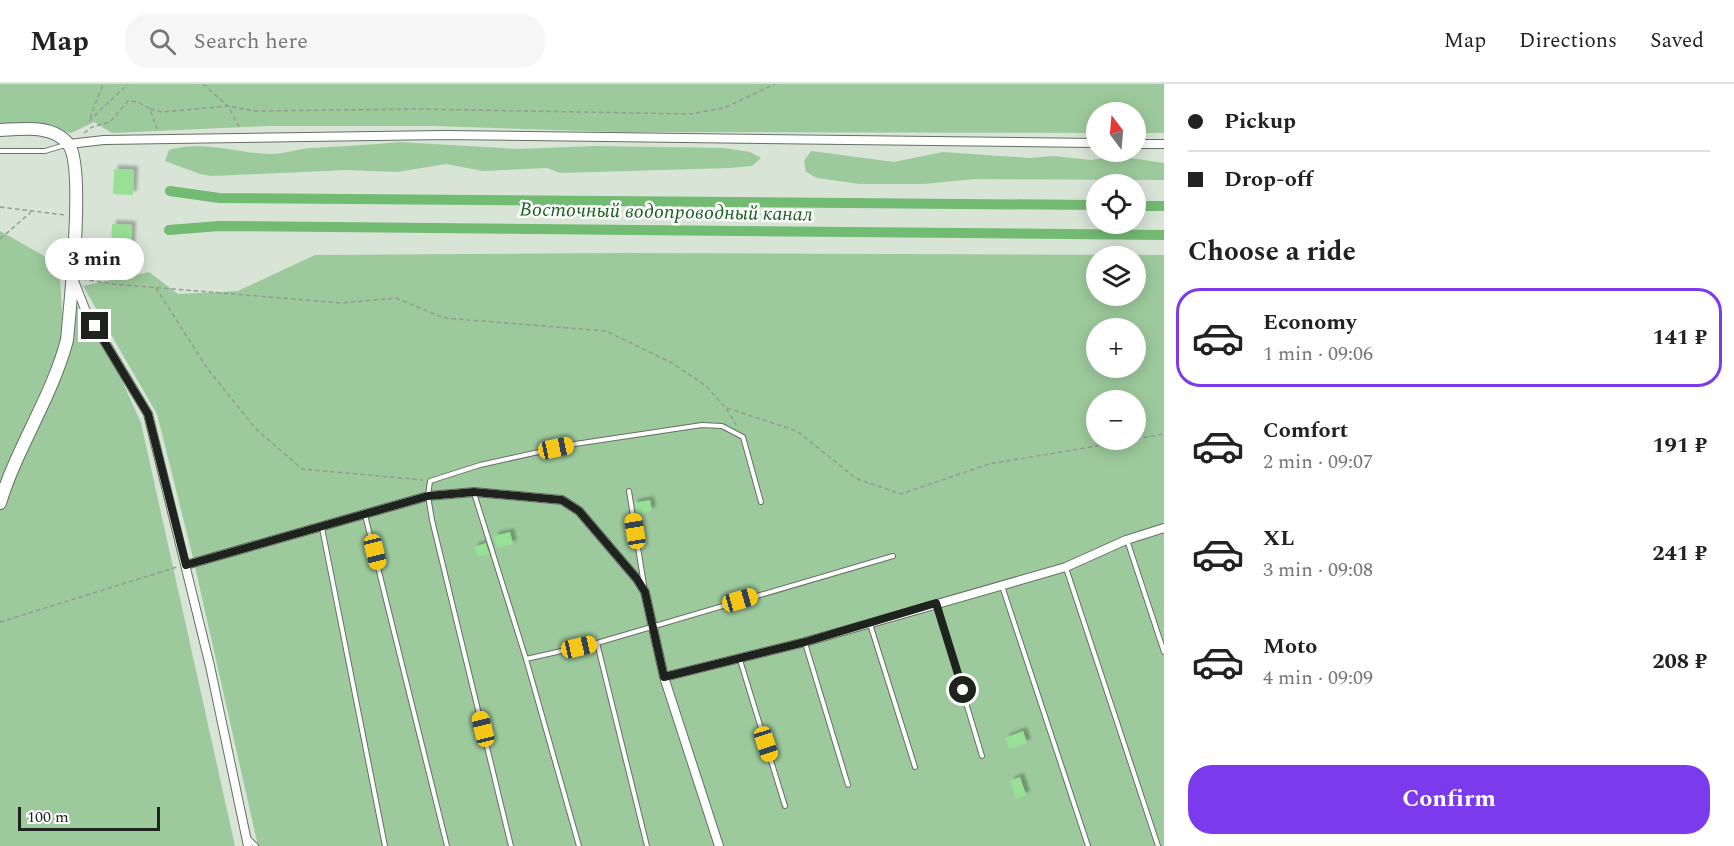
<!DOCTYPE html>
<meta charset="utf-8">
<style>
:root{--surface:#fff;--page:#f6f6f6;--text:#222;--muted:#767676;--line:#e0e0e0;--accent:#7c3aed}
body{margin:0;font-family:Spectral,serif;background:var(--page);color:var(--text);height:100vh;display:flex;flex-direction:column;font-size:22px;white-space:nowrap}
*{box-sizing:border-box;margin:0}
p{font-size:20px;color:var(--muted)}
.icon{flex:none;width:33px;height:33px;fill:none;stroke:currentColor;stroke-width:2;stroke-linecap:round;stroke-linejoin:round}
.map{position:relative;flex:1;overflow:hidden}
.drawer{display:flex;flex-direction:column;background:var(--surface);width:570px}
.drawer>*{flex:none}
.hud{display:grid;align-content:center;height:132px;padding:0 24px;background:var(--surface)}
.needle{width:39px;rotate:344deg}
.controls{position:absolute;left:1086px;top:18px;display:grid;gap:12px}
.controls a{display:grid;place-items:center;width:60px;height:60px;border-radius:50%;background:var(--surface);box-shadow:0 3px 15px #0003;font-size:30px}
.scale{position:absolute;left:18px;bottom:15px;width:142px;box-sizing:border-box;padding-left:6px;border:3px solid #1e231e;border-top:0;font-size:16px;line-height:21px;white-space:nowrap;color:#1e231e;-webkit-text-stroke:4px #fff;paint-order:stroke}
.end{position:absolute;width:27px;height:27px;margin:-14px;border:8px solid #1e231e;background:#fff;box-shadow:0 0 0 3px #fff}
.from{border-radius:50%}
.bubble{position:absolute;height:42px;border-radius:21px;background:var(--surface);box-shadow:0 3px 15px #0003;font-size:20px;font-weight:700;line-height:42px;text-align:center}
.car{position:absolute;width:18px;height:36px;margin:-18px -9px;border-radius:8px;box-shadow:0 0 4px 2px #0007;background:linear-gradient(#f5c518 24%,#345 0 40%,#f5c518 0 76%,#345 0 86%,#f5c518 0)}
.hud b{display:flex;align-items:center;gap:21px;height:57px;font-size:22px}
.hud b+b{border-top:2px solid var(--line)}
.hud i{width:15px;height:15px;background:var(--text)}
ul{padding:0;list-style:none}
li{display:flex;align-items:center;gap:18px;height:99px;margin:0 12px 9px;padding:0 12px;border:3px solid transparent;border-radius:24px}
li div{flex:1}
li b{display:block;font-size:22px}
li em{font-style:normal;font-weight:700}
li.current{border-color:var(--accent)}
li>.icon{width:54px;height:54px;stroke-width:1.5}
h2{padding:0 24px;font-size:27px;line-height:72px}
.cta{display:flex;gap:12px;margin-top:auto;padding:12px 24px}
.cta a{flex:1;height:69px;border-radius:24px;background:var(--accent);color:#fff;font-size:24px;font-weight:700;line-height:69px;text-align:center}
header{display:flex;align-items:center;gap:36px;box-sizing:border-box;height:84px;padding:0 30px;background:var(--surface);border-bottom:2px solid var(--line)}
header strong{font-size:28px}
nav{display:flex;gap:33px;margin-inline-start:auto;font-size:21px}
.search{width:420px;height:54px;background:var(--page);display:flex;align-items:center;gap:15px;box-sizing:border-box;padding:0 21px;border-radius:24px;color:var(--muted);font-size:22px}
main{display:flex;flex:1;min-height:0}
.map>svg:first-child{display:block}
.green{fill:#9dca9c;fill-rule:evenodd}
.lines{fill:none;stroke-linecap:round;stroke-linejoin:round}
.canal{stroke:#73ba73;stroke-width:10}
.building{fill:#97e096;filter:url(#shadow)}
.lane-casing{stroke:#657065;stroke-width:6}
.street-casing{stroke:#657065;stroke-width:10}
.secondary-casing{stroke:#657065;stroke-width:14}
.path{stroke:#939d92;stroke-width:1.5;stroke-dasharray:4.5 3;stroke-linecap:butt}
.lane{stroke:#fff;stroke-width:4}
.street{stroke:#fff;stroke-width:8}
.secondary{stroke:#fff;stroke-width:12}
.route{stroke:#1e231e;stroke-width:8}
.labels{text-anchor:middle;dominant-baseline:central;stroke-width:5;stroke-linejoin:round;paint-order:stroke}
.water-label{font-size:20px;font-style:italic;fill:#17611d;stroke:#fff}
</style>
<header>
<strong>Map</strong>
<div class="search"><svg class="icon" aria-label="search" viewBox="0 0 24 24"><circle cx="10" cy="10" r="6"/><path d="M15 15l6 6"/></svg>Search here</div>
<nav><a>Map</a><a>Directions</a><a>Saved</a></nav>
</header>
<main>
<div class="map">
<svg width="1164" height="762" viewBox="0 0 1164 762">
<defs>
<filter id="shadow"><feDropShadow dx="4" dy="-4" stdDeviation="1.5" flood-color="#0004"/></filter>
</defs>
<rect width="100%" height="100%" fill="#d7e4d6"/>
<path class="green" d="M0,0H1164V49H1136V28H1096V49L616,48L434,42H268L112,49L94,38L71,49L49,42L0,44Z
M399,58L517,65L596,62L724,64L750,68L761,74L752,82L729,84L560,89L547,84L483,87L446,80L397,88L347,86L212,92L200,90L165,77L169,66C204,56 235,69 270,70C284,70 298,65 311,64C341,62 370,61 399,58Z
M811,67L894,78L943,68L1030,74L1053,72L1091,76L1117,72L1164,79V96L975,95L924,100H860L817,94L806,88L804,77Z
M0,147L46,173L60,194L63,240L71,223L77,222L119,290L141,339L235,762H0Z
M627,169L1164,171V762H258L193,474L157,330L83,202L149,188L178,210L238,207L315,171ZM1096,172H1136V212H1096ZM1096,244H1136V284H1096ZM1096,316H1136V356H1096Z"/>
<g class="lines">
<path class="canal" d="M170,107L219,114L1096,121
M1136,122H1164
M169,146L219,142L1164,151"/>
</g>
<path class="building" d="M114,85L134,86L133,111L113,110Z
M112,140L132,141L131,166L111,165Z
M650,416L652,427L636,430L634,419Z
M510,448L513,460L497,464L494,452Z
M486,459L489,470L478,473L474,463Z
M1023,647L1027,659L1009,665L1005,654Z
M1020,693L1026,711L1016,715L1010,697Z"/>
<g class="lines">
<g class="lane-casing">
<path id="lane" d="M0,67H45L65,61
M629,407L644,501
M474,409L526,575L579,762
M365,431L447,762
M322,444L385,762
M1127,456L1164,568
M1066,484L1158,762
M1002,502L1088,762
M936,519L982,672
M870,540L915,683
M597,559L647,762
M805,559L848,701
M526,575L597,559L893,472
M740,576L785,722
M249,755L256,762
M511,762L432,436L428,412L430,397L480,381L575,360L702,341L722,342L743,353L761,418"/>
</g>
<g class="street-casing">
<path id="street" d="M69,60L104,56L444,51L1096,59
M1136,60H1164
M74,197L85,225L148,330L210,582L248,762
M186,481L428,412L474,408L562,416L579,427L637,495L645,508L664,593L719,762
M664,593L805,558L1066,483L1126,456L1164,444"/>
</g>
<g class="secondary-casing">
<path id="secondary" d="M0,46C22,45 54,40 69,61C85,84 70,223 67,256C52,313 17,363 0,419"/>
</g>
<path class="path" d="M203,0L228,22L240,45
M150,25L162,28L228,22L254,27L417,25L690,30L724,24L775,0
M90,34L103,0
M89,37L128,0
M84,49L92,43L110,38L128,17L138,18L150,25L157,45
M0,123L65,131
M0,155L31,128
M82,195L113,200L341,219L396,214L444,234L606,247L672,279L706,302L726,324L736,341
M156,204L207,284L255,344L302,385L423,396
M727,324L797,347L857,395L901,410L989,380L1132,356
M1136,355L1164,350
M0,538L177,483"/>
<use href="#lane" class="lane"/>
<use href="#street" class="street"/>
<use href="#secondary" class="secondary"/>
</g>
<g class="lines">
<path class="route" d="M95,242L148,330L186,481L428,412L474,408L562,416L579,427L637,495L645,508L664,593L805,558L936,519L963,606"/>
</g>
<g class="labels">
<g class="water-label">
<text transform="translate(666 128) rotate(1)">Восточный водопроводный канал</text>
</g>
</g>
</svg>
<div class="controls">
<a><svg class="needle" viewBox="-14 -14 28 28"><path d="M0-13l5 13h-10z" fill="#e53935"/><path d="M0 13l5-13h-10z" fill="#767676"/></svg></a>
<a><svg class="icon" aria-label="locate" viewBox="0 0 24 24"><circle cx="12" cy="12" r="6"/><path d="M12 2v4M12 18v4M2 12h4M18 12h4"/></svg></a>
<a><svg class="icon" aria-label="layers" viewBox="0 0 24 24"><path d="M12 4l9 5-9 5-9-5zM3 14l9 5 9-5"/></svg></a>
<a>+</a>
<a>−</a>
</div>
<div class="scale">100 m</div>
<i class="end from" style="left:963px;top:606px"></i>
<i class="end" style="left:95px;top:242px"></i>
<div class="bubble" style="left:45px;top:154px;width:99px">3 min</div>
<i class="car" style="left:556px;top:364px;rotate:78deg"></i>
<i class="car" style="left:635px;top:447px;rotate:351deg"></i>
<i class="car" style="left:375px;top:468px;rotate:166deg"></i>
<i class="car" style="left:740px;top:516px;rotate:74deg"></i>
<i class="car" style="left:579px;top:563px;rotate:77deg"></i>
<i class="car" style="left:483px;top:645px;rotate:346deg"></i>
<i class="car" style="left:766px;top:660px;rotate:162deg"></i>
</div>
<section class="drawer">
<div class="hud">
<b><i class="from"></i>Pickup</b>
<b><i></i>Drop-off</b>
</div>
<h2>Choose a ride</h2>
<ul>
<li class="current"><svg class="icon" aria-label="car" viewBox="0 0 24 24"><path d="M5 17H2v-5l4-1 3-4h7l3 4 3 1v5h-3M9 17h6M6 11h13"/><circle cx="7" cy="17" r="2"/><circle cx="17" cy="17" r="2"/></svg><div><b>Economy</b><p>1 min · 09:06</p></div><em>141 ₽</em></li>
<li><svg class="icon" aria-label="car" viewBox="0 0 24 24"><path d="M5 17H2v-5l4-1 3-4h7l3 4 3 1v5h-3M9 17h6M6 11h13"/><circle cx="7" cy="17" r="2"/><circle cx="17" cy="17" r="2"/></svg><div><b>Comfort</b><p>2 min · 09:07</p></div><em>191 ₽</em></li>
<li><svg class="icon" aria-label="car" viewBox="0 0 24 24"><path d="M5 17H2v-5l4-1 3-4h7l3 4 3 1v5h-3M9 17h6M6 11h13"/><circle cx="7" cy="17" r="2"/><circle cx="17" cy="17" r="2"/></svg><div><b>XL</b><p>3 min · 09:08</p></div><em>241 ₽</em></li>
<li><svg class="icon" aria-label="car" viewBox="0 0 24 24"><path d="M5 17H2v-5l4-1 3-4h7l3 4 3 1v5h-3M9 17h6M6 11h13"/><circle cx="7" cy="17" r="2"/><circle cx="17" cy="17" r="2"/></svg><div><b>Moto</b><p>4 min · 09:09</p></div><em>208 ₽</em></li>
</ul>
<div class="cta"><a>Confirm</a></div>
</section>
</main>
